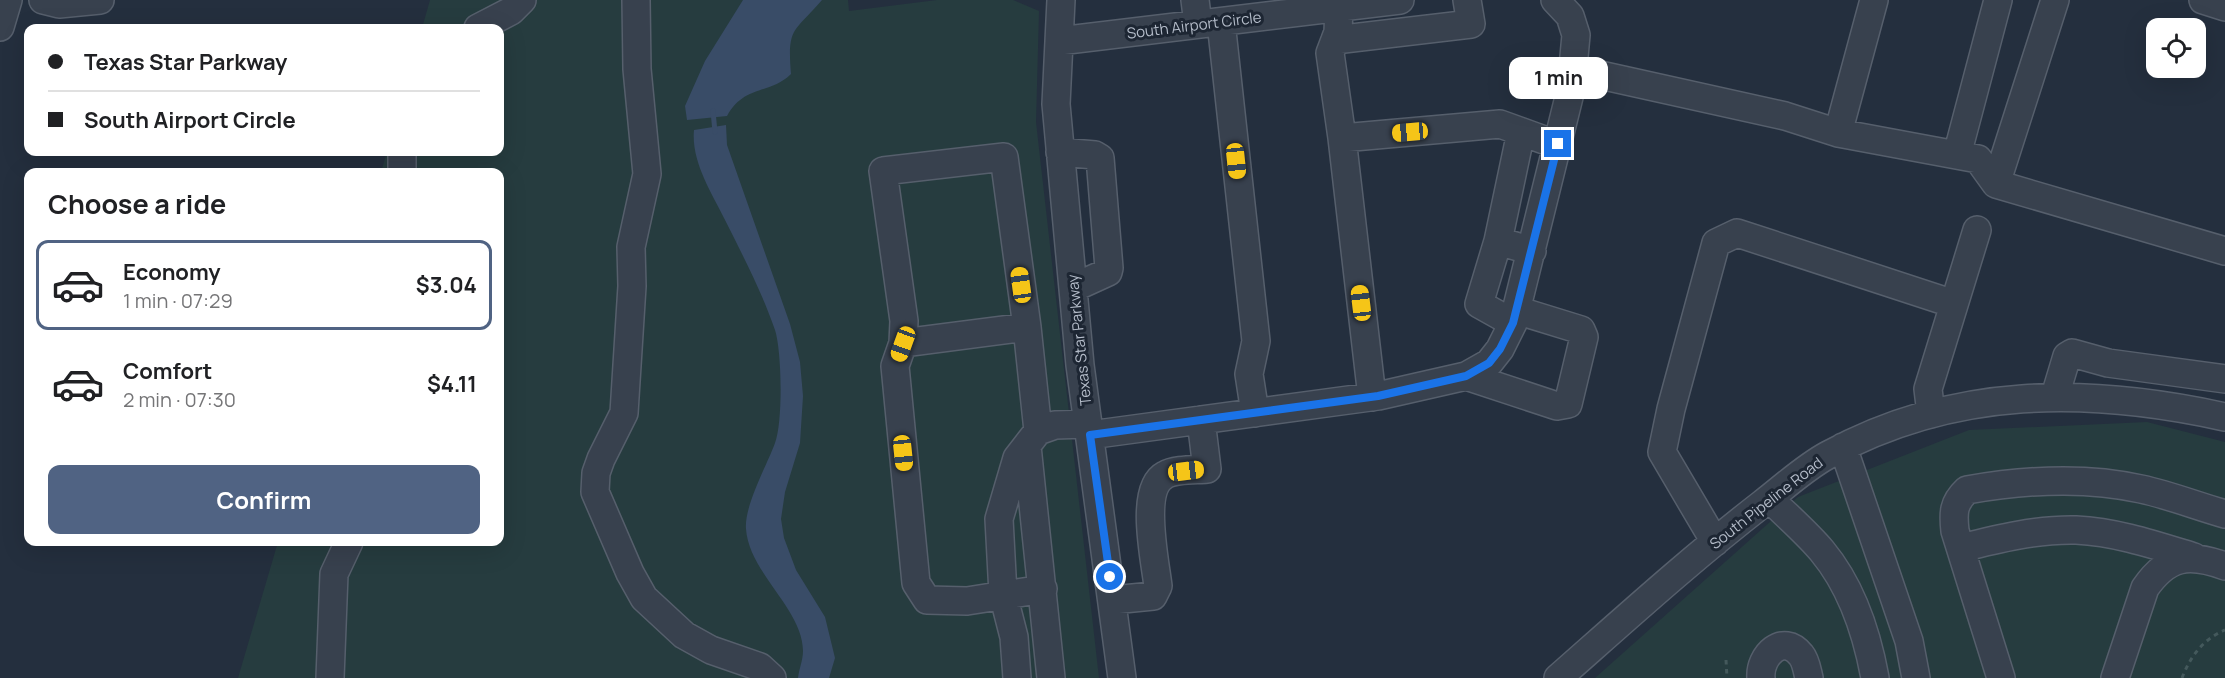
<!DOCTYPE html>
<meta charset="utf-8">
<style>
:root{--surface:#fff;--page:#f6f6f6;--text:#202124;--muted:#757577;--line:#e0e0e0;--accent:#506383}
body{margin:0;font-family:Manrope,sans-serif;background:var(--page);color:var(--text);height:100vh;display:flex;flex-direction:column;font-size:22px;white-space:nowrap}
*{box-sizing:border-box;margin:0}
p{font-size:20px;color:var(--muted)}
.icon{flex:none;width:33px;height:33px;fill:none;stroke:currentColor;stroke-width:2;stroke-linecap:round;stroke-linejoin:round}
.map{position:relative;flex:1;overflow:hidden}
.sheet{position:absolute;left:24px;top:168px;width:480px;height:378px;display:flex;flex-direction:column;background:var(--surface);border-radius:12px;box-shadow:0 6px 24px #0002}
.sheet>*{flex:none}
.top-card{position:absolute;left:24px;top:24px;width:480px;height:132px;border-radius:12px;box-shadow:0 6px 24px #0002;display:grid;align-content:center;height:132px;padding:0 24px;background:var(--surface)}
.fabs{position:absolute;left:2146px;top:18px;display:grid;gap:12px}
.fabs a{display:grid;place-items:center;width:60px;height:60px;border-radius:12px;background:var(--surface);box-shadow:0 6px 24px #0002;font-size:30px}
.end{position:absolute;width:27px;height:27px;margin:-14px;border:8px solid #1a73e8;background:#fff;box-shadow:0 0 0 3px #fff}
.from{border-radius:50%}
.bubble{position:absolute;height:42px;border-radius:12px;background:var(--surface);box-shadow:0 6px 24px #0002;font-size:20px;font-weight:700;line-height:42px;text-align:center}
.car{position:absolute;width:18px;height:36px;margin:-18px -9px;border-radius:8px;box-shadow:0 0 4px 2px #0007;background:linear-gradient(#f5c518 24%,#345 0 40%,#f5c518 0 76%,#345 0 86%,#f5c518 0)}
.top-card b{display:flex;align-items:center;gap:21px;height:57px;font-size:22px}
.top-card b+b{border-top:2px solid var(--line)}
.top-card i{width:15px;height:15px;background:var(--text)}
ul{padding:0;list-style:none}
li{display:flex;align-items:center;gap:18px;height:90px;margin:0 12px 9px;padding:0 12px;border:3px solid transparent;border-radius:12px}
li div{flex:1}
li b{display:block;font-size:22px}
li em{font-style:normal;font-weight:700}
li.selected{border-color:var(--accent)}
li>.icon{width:54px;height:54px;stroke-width:1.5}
h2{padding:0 24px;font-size:27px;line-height:72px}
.cta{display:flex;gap:12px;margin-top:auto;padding:12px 24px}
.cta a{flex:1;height:69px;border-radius:12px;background:var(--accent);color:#fff;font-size:24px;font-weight:700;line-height:69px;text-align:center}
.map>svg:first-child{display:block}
.green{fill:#263c3f}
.water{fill:#394c67}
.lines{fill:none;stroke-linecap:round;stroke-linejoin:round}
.stream{stroke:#394c67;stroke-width:5}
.minor-casing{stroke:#565f6c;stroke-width:30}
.path{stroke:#44595c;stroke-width:3;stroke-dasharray:4.5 4.5;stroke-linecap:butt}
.minor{stroke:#38414e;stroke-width:27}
.route{stroke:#1a73e8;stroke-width:8}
.labels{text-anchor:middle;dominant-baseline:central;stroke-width:6;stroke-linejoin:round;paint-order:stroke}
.street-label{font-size:15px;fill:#b4bcc9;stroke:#1d2633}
</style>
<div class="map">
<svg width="2225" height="678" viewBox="0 0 2225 678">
<rect width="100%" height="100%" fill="#242f3e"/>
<path class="green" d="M430,0H848L849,11L937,0H1013L1039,11L1036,122L1099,678H238L278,542H500V172H381L387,152H500V28H422Z
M2147,422L2225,442V678H1595L1798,497L1969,430Z"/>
<path class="water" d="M743,0H822C794,33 787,26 791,74C770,95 745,84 727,116L687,120L685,106L705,61Z
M726,125L727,145L790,324L800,362L803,396L800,443L785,492L781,519L784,538L796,570L825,617L835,658L829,678H798C799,669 803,660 803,651C803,609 749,573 746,529C744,506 767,465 775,443C783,422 782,352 775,330C762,292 742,254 724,218C711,192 691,161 694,130Z"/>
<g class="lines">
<path class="stream" d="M713,111L715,132"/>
<g class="minor-casing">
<path id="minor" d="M43,0L59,4L100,0
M636,0L637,69L647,174L631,247L632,286L624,413L601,459L596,473L595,492L630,573L644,598L684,635L711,650L760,667L772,678
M1061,0L1056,104L1080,365L1122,678
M1195,0L1198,24
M2203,0L2225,7
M1339,7L1338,32L1330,53L1342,138L1500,124L1558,145
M1221,22L1256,341L1249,374L1255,413
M0,27L8,0
M478,28L511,11L522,0
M1335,40L1471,24L1467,0
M1059,41L1400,0
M1573,69L1785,116L1838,133L1978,159L1996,184L2225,251
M1521,132L1498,241L1532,251
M1838,133L1874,0
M1342,138L1372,397
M1060,152L1095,155L1100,158L1109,268L1108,272L1073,288
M1957,155L1998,0
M402,172V152
M1996,184L2055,0
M1498,241L1479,304L1513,323
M903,343L904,321L883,171L1004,157L1027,327
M1466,376L1557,406L1568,404L1584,337L1581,330L1516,310
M2055,396L2067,356L2072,353L2108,363L2225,379
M1931,414L1928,389L1977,230
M1038,431L1027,327L903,343L895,366L916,583L927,600L967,601L1043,589
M1090,435L1378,396L1466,376L1489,363L1500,349L1513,323L1571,89L1576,35L1570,16L1555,0
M1027,446L1051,678
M1843,447L1909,641L1916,678
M1770,499C1787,516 1807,533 1822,551C1852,587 1867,634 1875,678
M1715,542L1662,452L1671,409L1716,243L1737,233L1954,304
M1961,548C1997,539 2038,529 2076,530C2117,532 2155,545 2194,557
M1113,600L1153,596L1158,586C1155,560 1139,489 1165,475C1175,469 1195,470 1207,469L1201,420
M330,678L334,574L349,542
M1017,678L1014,637L1003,594L999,519L1017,458L1038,431L1055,425L1088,424
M1558,678C1625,619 1691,559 1762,504C1783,488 1804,468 1828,455C1954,386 2088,387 2225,417
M1761,678C1759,656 1783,632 1801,655C1806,661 1807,670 1809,678
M2001,678L1955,531C1953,513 1953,503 1967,490C2024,480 2084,476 2141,489C2169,495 2197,506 2225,514
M2115,678L2145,588C2168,555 2189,553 2225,566"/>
</g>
<path class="path" d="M1726,660L1727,678
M2182,678C2190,657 2203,639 2225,630"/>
<use href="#minor" class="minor"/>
</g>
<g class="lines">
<path class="route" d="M1110,577L1090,435L1378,396L1466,376L1489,363L1500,349L1513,323L1558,144"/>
</g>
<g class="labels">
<g class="street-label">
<text transform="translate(1194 25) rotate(-7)">South Airport Circle</text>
<text transform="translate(1079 340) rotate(-96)">Texas Star Parkway</text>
<text transform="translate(1766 503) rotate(-38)">South Pipeline Road</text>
</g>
</g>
</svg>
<div class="fabs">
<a><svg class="icon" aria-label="locate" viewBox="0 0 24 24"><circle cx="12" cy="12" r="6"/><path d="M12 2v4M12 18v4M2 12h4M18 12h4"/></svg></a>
</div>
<i class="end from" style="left:1110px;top:577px"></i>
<i class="end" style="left:1558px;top:144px"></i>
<div class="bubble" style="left:1509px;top:57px;width:99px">1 min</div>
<i class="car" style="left:1410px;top:132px;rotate:265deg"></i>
<i class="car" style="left:1236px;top:161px;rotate:174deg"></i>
<i class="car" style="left:1021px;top:285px;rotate:352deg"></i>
<i class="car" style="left:1361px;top:303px;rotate:353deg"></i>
<i class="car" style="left:903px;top:344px;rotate:200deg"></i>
<i class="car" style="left:903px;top:453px;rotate:174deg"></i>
<i class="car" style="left:1186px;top:471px;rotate:83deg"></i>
<div class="top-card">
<b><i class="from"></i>Texas Star Parkway</b>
<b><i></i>South Airport Circle</b>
</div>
<section class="sheet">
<h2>Choose a ride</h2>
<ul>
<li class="selected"><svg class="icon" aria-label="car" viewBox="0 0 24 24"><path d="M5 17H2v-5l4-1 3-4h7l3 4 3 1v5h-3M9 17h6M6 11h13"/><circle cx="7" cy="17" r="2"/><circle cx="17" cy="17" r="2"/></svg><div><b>Economy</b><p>1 min · 07:29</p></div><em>$3.04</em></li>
<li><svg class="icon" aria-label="car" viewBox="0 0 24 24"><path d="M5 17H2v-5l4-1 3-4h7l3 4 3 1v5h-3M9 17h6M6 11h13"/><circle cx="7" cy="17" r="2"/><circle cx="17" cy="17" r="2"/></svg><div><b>Comfort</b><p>2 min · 07:30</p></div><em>$4.11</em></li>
</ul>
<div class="cta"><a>Confirm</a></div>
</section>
</div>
